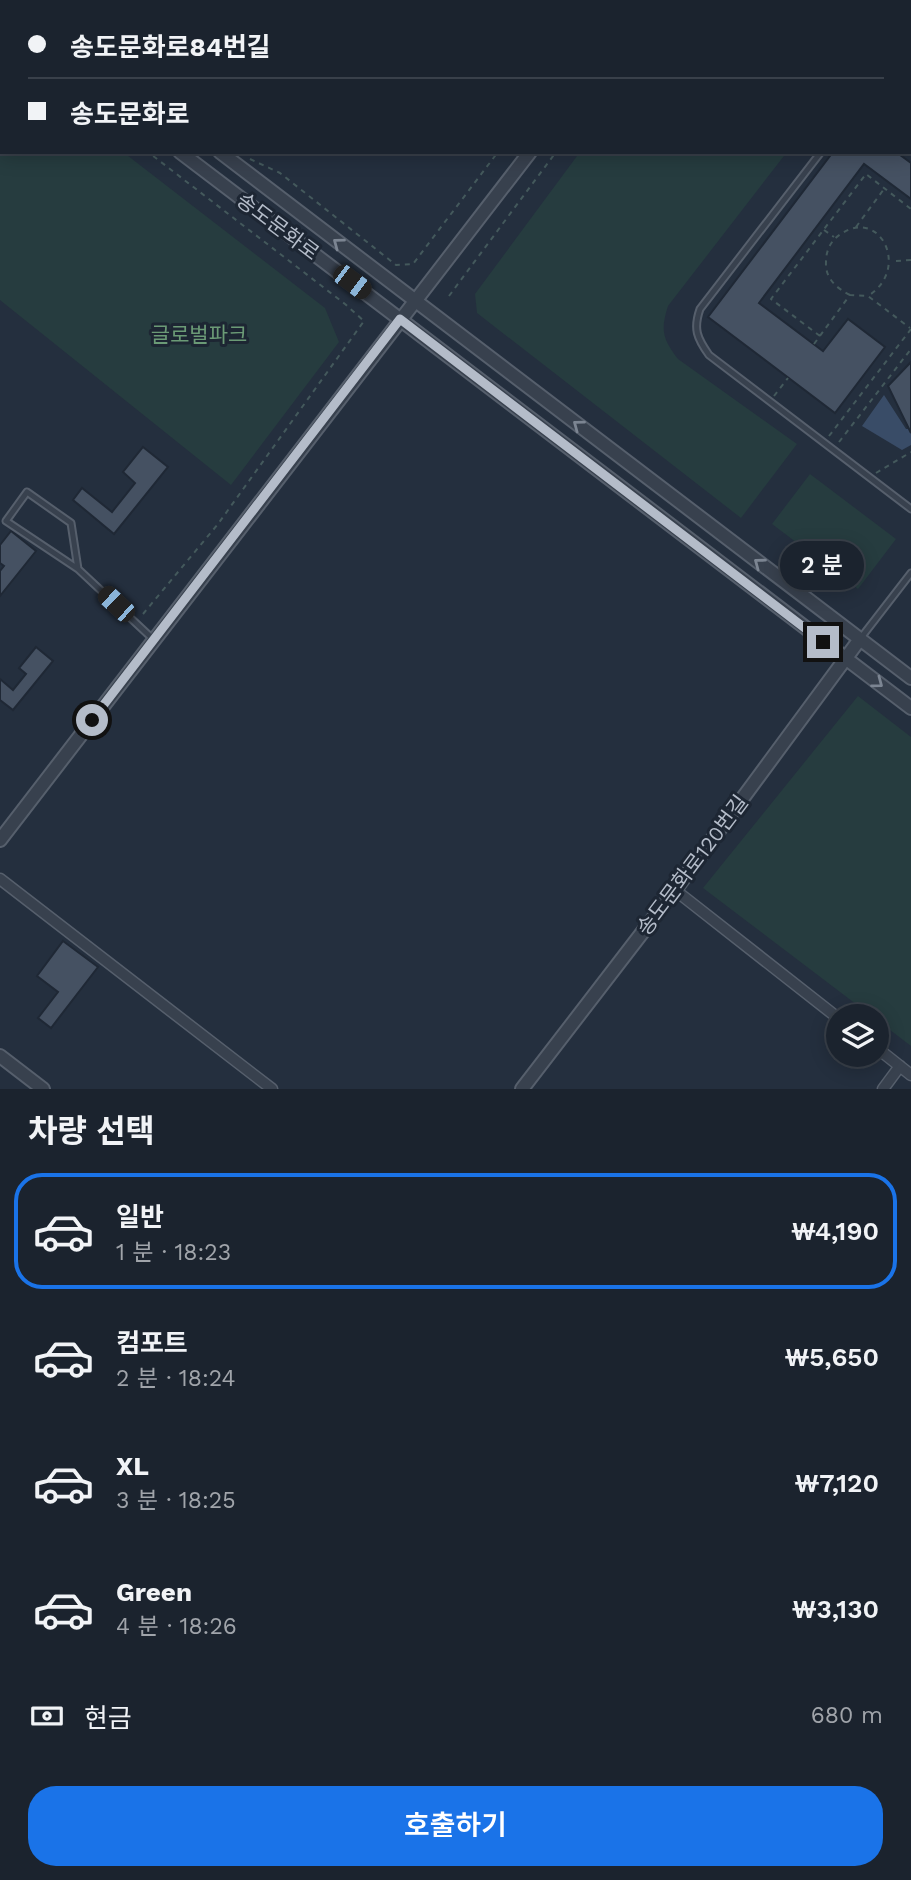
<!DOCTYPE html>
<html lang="ko">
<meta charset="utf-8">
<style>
:root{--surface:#1b232e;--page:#282f3a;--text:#f1f3f6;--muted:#a0a4aa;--line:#39404a;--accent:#1a73e8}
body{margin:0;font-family:"Work Sans","Noto Sans KR",sans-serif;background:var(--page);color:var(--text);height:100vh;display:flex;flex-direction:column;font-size:26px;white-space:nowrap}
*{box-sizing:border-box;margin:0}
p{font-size:23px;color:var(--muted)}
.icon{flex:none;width:38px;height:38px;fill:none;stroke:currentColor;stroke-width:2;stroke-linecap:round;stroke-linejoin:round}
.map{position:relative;height:1089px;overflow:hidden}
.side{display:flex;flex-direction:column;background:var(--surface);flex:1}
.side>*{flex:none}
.hud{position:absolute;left:0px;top:0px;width:912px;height:154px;box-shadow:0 4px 18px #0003,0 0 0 2px var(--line);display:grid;align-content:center;height:154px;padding:0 28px;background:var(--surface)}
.buttons{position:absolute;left:826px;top:1004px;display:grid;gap:14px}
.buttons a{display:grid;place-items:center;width:63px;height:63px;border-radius:50%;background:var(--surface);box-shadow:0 4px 18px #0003,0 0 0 2px var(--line);font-size:35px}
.end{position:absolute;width:32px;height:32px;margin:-16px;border:9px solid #b4bcc9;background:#111;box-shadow:0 0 0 4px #111}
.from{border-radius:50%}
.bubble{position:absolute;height:49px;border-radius:24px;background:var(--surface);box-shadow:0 4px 18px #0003,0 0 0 2px var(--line);font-size:23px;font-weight:600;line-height:49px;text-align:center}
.car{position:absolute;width:21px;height:42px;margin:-21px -10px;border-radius:9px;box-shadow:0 0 5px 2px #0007;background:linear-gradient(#222 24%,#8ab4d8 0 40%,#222 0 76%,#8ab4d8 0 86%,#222 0)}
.hud b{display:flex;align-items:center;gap:24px;height:66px;font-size:26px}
.hud b+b{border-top:2px solid var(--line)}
.hud i{width:18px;height:18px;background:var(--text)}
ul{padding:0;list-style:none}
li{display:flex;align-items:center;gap:21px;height:116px;margin:0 14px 10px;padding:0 14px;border:4px solid transparent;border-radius:28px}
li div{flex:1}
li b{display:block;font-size:26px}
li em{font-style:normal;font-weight:600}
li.current{border-color:var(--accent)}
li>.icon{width:63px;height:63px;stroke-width:1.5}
h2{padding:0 28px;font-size:32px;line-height:84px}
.pay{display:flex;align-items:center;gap:18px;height:77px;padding:0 28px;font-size:26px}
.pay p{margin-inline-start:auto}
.cta{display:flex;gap:14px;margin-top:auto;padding:14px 28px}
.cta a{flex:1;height:80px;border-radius:28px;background:var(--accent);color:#fff;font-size:28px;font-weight:600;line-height:80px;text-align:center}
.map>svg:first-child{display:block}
.green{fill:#263c3f}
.water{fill:#394c67}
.building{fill:#455162;stroke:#1f2835;stroke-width:2}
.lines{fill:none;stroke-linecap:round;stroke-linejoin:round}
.service-casing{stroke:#565f6c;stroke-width:9}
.minor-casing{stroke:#565f6c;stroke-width:13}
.tertiary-casing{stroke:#565f6c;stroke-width:16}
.path{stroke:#44595c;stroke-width:2;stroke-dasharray:5 5;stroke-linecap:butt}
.service{stroke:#38414e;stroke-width:5}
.minor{stroke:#38414e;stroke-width:10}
.tertiary{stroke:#38414e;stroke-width:12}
.oneway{stroke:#7c8592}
.route{stroke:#b4bcc9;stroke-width:9}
.labels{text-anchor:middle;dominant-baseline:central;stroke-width:6;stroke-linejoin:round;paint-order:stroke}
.street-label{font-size:21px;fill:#b4bcc9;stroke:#1d2633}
.park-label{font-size:21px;fill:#6b9a76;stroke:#1d2633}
</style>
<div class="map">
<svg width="911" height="1089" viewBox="0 0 911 1089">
<rect width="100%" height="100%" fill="#242f3e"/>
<path class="green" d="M0,58L2,152H123L325,308L339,342L231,485L0,300Z
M580,152H787L668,306C660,331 663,339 678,359L797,444L741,518L477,313L475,294Z
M810,474L896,539L858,589L772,524Z
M858,696L911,737V1046L877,1020V1017H873L703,888Z"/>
<path class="water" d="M884,395L906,429H911V445L902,450L862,426Z"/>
<path class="building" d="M833,152H896L911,163V199L864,164L759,303L823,351L848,319L885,347L835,413L708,317Z
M911,362V433L888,386Z
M143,447L168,467L114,534L73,500L82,488L112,512L135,483L123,472Z
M11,531L36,551L0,596V571L4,566L0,563V545Z
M36,647L53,661L13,710L0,700V679L13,690L26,674L19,668Z
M63,941L98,967L51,1028L38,1018L58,992L37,976Z"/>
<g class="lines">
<g class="service-casing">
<path id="service" d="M821,152L700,309C693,329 697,338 709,355L911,509
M78,569L6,521L27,492L71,523L78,569L154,640
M860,639L911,573"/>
</g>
<g class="minor-casing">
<path id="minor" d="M338,0L340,2
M446,2L448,0
M0,879L272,1089
M675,890L838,1018
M877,1048L911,1075
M883,1089L900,1066"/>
</g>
<g class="tertiary-casing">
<path id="tertiary" d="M20,0L23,2
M644,2L645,0
M0,16L2,17
M180,152L911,708
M220,152L911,678
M0,840L530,152
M0,1056L43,1089
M522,1089L675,890L860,639"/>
</g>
<path class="path" d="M44,0L46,2
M323,0L325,2
M366,0L368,2
M742,0L743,2
M748,0L751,2
M851,0L853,2
M873,0L876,2
M901,0L904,2
M423,2L424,0
M619,2L620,0
M670,2L671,0
M910,5L911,3
M910,30L911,31
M0,40L2,41
M910,121H911
M910,147L911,148
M250,159L280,173L396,265L413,264L498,152
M856,227L884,189
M824,230L834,237
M896,261L911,260
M850,295C836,288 825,278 826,262C826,250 831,240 841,234C880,207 911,269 868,296
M449,296L556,152
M820,336L771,299L866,174L911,209
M814,344L850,295L868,296L910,328
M774,396L788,378
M829,436L911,329
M839,442L911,349
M876,473L911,452
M143,614L218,524L364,321L345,304L148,152"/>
<use href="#service" class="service"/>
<use href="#minor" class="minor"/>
<use href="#tertiary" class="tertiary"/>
</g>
<defs><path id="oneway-chevron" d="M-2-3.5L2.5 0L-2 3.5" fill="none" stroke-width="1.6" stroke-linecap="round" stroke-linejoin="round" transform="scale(1.75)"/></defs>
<g class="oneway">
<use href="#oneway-chevron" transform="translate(338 243) rotate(-143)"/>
<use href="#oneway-chevron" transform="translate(578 425) rotate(-143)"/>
<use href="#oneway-chevron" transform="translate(759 563) rotate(-143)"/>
<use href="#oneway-chevron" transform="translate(878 683) rotate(37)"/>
</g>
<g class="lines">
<path class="route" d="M92,720L400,319L823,642"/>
</g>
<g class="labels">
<g class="street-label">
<text transform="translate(278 226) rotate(37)">송도문화로</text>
<text transform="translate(692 865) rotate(-53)">송도문화로120번길</text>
</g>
<g class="park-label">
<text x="199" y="334">글로벌파크</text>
</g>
</g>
</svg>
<div class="buttons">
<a><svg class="icon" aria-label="layers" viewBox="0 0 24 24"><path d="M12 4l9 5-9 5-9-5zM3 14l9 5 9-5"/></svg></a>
</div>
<i class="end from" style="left:92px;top:720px"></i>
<i class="end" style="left:823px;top:642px"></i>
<div class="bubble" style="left:780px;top:541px;width:84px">2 분</div>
<i class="car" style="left:352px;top:282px;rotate:127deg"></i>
<i class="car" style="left:116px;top:604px;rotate:313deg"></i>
<div class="hud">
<b><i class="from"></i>송도문화로84번길</b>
<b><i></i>송도문화로</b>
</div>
</div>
<section class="side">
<h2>차량 선택</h2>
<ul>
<li class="current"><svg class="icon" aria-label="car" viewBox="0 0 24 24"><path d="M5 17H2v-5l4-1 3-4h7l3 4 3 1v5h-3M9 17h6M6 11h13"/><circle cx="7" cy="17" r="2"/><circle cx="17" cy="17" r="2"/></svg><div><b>일반</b><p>1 분 · 18:23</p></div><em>₩4,190</em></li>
<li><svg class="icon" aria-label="car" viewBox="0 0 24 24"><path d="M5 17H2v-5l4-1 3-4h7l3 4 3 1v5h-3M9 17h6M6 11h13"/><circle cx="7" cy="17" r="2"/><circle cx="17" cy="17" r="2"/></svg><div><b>컴포트</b><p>2 분 · 18:24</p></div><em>₩5,650</em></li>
<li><svg class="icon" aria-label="car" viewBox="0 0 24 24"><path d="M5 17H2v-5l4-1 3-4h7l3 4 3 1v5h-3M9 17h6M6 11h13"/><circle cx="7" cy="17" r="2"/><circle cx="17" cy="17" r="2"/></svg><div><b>XL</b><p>3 분 · 18:25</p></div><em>₩7,120</em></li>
<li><svg class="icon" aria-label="car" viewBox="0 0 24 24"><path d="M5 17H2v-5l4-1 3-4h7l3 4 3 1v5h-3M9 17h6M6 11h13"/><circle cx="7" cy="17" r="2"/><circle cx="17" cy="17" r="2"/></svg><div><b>Green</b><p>4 분 · 18:26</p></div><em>₩3,130</em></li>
</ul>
<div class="pay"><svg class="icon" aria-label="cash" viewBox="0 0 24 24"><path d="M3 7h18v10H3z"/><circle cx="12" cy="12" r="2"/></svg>현금<p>680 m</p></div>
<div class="cta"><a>호출하기</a></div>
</section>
